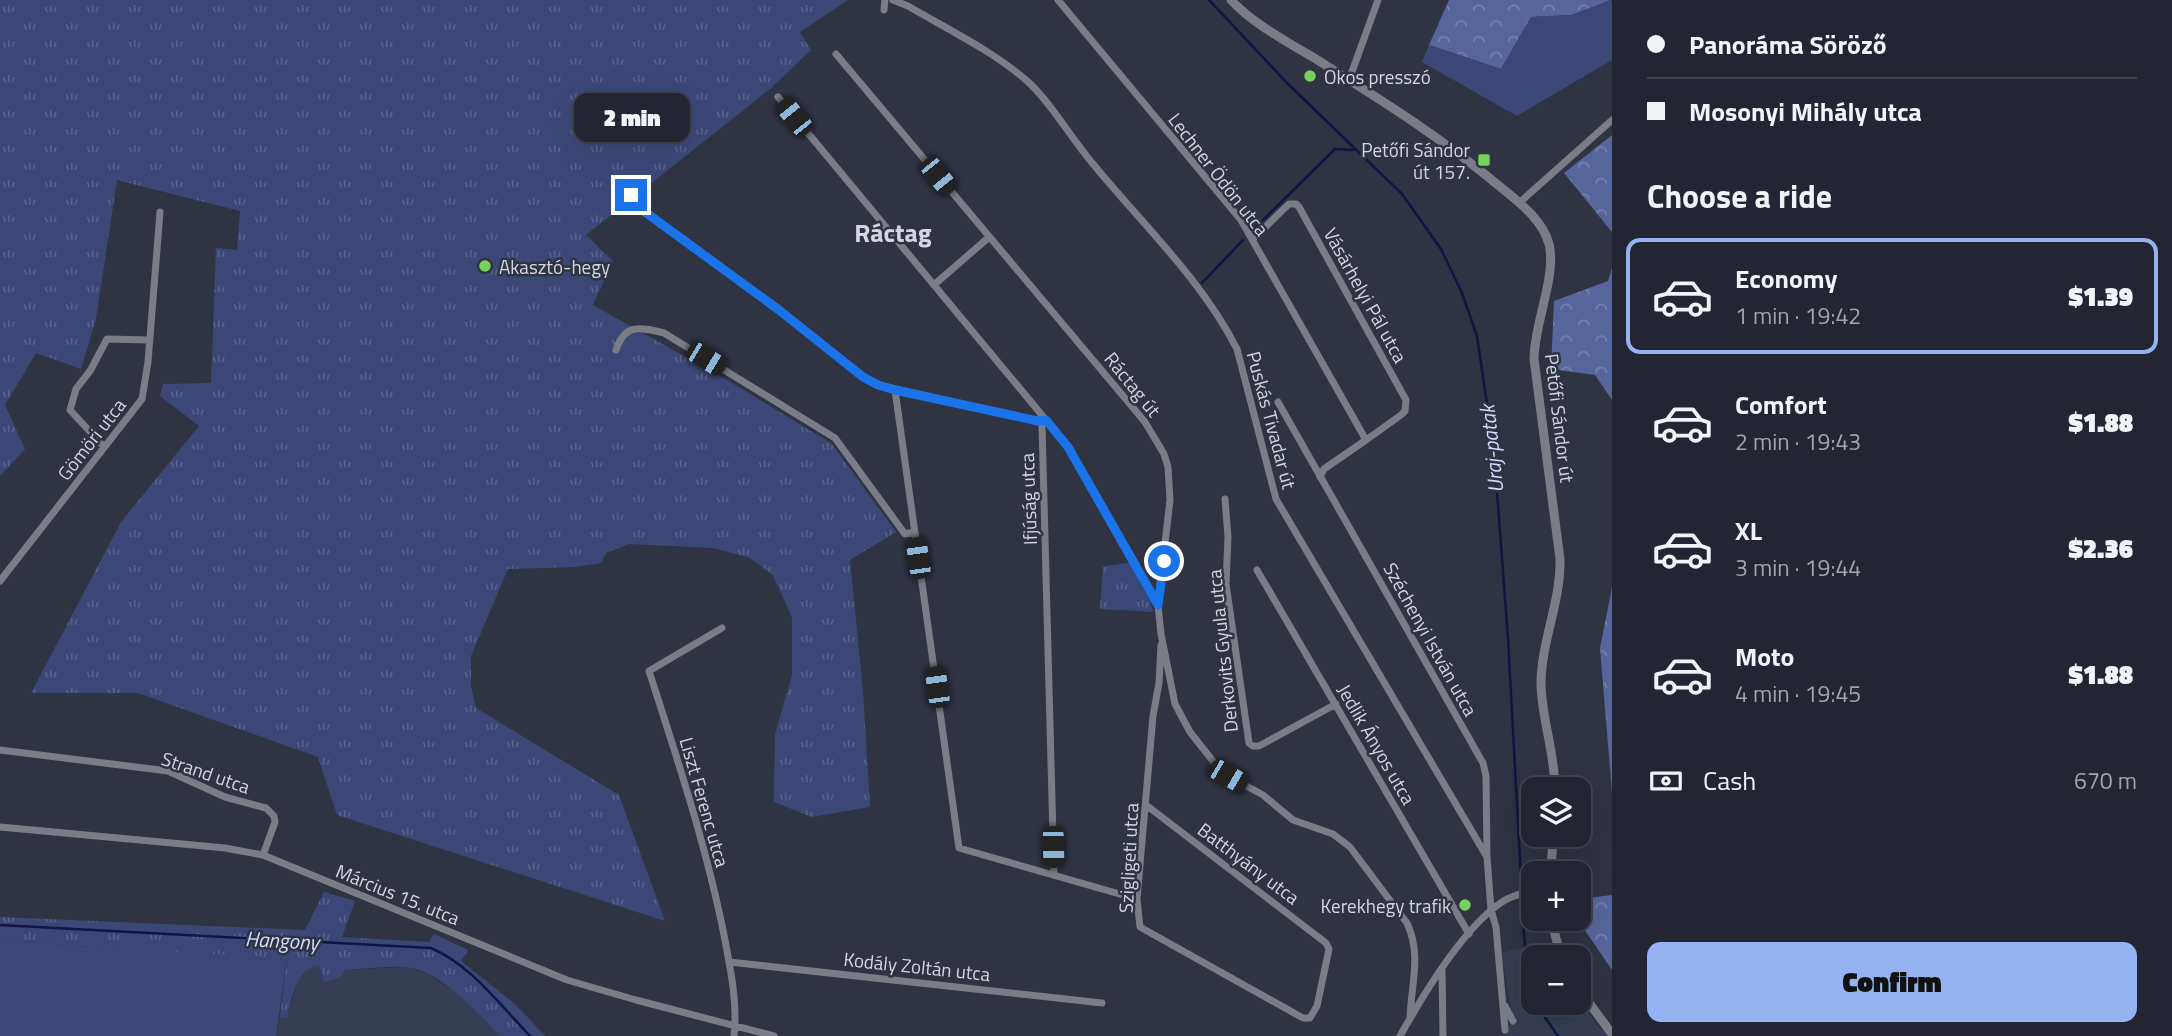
<!DOCTYPE html>
<meta charset="utf-8">
<style>
:root{--surface:#232632;--page:#2f323e;--text:#f1f3f6;--muted:#a3a5ac;--line:#40434d;--accent:#95b2f1}
body{margin:0;font-family:"Titillium Web",sans-serif;background:var(--page);color:var(--text);height:100vh;display:flex;flex-direction:column;font-size:26px;white-space:nowrap}
*{box-sizing:border-box;margin:0}
p{font-size:23px;color:var(--muted)}
.icon{flex:none;width:38px;height:38px;fill:none;stroke:currentColor;stroke-width:2;stroke-linecap:round;stroke-linejoin:round}
.map{position:relative;flex:1;overflow:hidden}
.side{display:flex;flex-direction:column;background:var(--surface);width:560px}
.side>*{flex:none}
.banner{display:grid;align-content:center;height:154px;padding:0 35px;background:var(--surface)}
.buttons{position:absolute;left:1521px;top:777px;display:grid;gap:14px}
.buttons a{display:grid;place-items:center;width:70px;height:70px;border-radius:14px;background:var(--surface);box-shadow:0 7px 28px #0002,0 0 0 2px var(--line);font-size:35px}
.end{position:absolute;width:32px;height:32px;margin:-16px;border:9px solid #1a73e8;background:#fff;box-shadow:0 0 0 4px #fff}
.from{border-radius:50%}
.bubble{position:absolute;height:49px;border-radius:14px;background:var(--surface);box-shadow:0 7px 28px #0002,0 0 0 2px var(--line);font-size:23px;font-weight:800;line-height:49px;text-align:center}
.car{position:absolute;width:21px;height:42px;margin:-21px -10px;border-radius:9px;box-shadow:0 0 5px 2px #0007;background:linear-gradient(#222 24%,#8ab4d8 0 40%,#222 0 76%,#8ab4d8 0 86%,#222 0)}
.banner b{display:flex;align-items:center;gap:24px;height:66px;font-size:26px}
.banner b+b{border-top:2px solid var(--line)}
.banner i{width:18px;height:18px;background:var(--text)}
ul{padding:0;list-style:none}
li{display:flex;align-items:center;gap:21px;height:116px;margin:0 14px 10px;padding:0 21px;border:4px solid transparent;border-radius:14px}
li div{flex:1}
li b{display:block;font-size:26px}
li em{font-style:normal;font-weight:800}
li.on{border-color:var(--accent)}
li>.icon{width:63px;height:63px;stroke-width:1.5}
h2{padding:0 35px;font-size:32px;line-height:84px}
.pay{display:flex;align-items:center;gap:18px;height:77px;padding:0 35px;font-size:26px}
.pay p{margin-inline-start:auto}
.action{display:flex;gap:14px;margin-top:auto;padding:14px 35px}
.action a{flex:1;height:80px;border-radius:14px;background:var(--accent);color:#111;font-size:28px;font-weight:800;line-height:80px;text-align:center}
main{display:flex;flex:1;min-height:0}
.map>svg:first-child{display:block}
.built{fill:#373d52}
.grass{fill:url(#grass-tufts)}
.forest{fill:url(#forest-crowns)}
.garden{fill:#3b4877}
.lines{fill:none;stroke-linecap:round;stroke-linejoin:round}
.stream{stroke:#0f1646;stroke-width:2.5}
.minor{stroke:#7a7d85;stroke-width:7}
.tertiary{stroke:#7a7d85;stroke-width:9}
.route{stroke:#1a73e8;stroke-width:9}
.poi-dot{fill:#75d25b;stroke:#2f3342;stroke-width:2.5}
.labels{text-anchor:middle;dominant-baseline:central;stroke-width:5;stroke-linejoin:round;paint-order:stroke}
.poi-label{font-size:19px;fill:#d4d7e1;stroke:#2f3342;text-anchor:start}
.street-label{font-size:19px;fill:#d4d7e1;stroke:#2f3342}
.water-label{font-size:21px;font-style:italic;fill:#d2ddff;stroke:#2f3342}
.district-label{font-size:26px;font-weight:bold;fill:#d4d7e1;stroke:#2f3342}
</style>
<main>
<div class="map">
<svg width="1612" height="1036" viewBox="0 0 1612 1036">
<defs>
<pattern id="grass-tufts" width="24" height="20" patternUnits="userSpaceOnUse" patternTransform="scale(1.75)"><rect width="24" height="20" fill="#3b4877"/><path d="M3 7l-1-3M5 7V3M7 7l1-3M15 17l-1-3M17 17v-4M19 17l1-3" fill="none" stroke="#56628a"/></pattern>
<pattern id="forest-crowns" width="20" height="18" patternUnits="userSpaceOnUse" patternTransform="scale(1.75)"><rect width="20" height="18" fill="#56669d"/><path d="M2 6a3 3 0 1 1 6 0M12 15a3 3 0 1 1 6 0" fill="none" stroke="#7582af"/></pattern>
</defs>
<rect width="100%" height="100%" fill="#2f3342"/>
<path class="built" d="M1529,946L1533,969V1003H1578L1579,997L1596,1024L1608,1036H1503L1502,1033L1513,1021L1502,953Z
M319,965L341,977L343,970L407,967L427,974L459,994L500,1036H276L280,1017L287,1018L299,976L307,967Z"/>
<path class="grass" d="M0,0H848L800,32L811,50L770,89L586,235L613,261L593,305L727,380L832,444L896,532L850,560L863,691L870,807L812,817L774,802L775,734L792,675V618L773,575L750,558L714,548L629,544L606,553L601,563L575,567L508,569L471,656V686L476,708L619,795L665,921L337,815L318,757L138,693H31L121,522L199,426L160,396L163,384L211,383L216,248L237,250L240,211L117,180L96,319L81,369L36,353L5,405L25,449L0,476Z
M1129,563L1150,601L1153,612L1100,609L1103,566Z
M324,892L355,901L342,937L429,942L434,934L468,950L461,961L515,1004L545,1036H500C476,1012 440,969 404,967C384,966 363,969 344,970L341,977L324,982L319,965C294,970 293,997 287,1018L280,1017L287,959L77,946L0,939V917L305,930Z"/>
<path class="forest" d="M1449,0H1611L1572,15L1531,17L1501,69L1429,45Z
M1612,135V232L1564,173Z
M1612,268V400L1595,375L1551,369L1554,301L1608,281Z
M1612,587V793L1600,648Z
M1612,895V970L1582,926L1578,902L1579,899Z"/>
<path class="garden" d="M1612,0V60L1517,116L1422,62L1429,45L1501,69L1531,17L1572,15Z
M0,939L77,946L287,958L276,1036H0Z"/>
<g class="lines">
<path class="stream" d="M1209,0L1287,83L1402,194L1441,249L1462,293L1477,336L1494,452L1508,638L1524,935L1528,978L1533,996
M1254,229L1335,149L1354,150
M1202,283L1243,240
M0,925L431,948C471,965 500,1005 530,1036
M1535,1003L1558,1036"/>
<path class="minor" d="M893,0L908,6C947,29 991,50 1026,80C1048,99 1070,136 1089,159C1139,221 1201,278 1237,349L1276,499L1487,857
M1058,0L1241,220L1366,440L1324,469L1320,477
M884,10L885,0
M836,54L1145,422L1164,454L1168,467L1170,500L1158,605L1161,634L1175,704L1190,732L1220,770L1228,776L1263,795L1293,820L1333,834L1350,847L1407,923C1422,955 1411,985 1410,1018
M1349,80L1378,0
M778,97L1046,420L1042,426L1054,874
M631,195L641,209L779,310L863,377L878,385L1038,421L1046,420L1068,447L1158,605
M1519,203L1612,120
M1253,239L1289,204H1296L1299,207L1406,400L1405,411L1401,415L1366,440
M935,284L988,238
M616,350C625,323 640,327 664,333L835,438L905,534L914,532
M895,390L959,848L1137,899
M1278,402L1483,763L1486,776L1487,857L1491,910L1496,927L1505,1030
M104,447L70,410L76,389L90,371L107,339L149,340
M1225,499L1228,537L1226,584L1249,743L1253,746H1259L1336,704
M1257,570L1469,934
M0,581L142,399L148,362L160,212
M722,628L649,671C677,758 706,845 724,935C730,967 738,1003 734,1036
M0,750L168,771L225,797L266,808L274,816L275,822L263,855
M1146,805L1326,943L1329,949L1317,1006L1310,1018H1303L1140,927L1137,899L1153,716L1159,683L1161,645
M0,827L225,848L263,855L567,980L636,1000L774,1036
M729,962L1102,1003
M1442,970L1443,1036
M1505,1006L1513,1021
M1400,1036C1423,995 1466,922 1507,899C1515,895 1524,893 1533,890"/>
<path class="tertiary" d="M1231,0C1257,28 1296,46 1327,66C1386,103 1444,140 1498,185C1517,201 1542,218 1549,244C1557,275 1534,324 1534,359L1560,559C1561,601 1542,639 1541,682C1541,717 1555,753 1555,789
M1551,873L1553,835
M1551,919L1561,957
M1578,988L1612,1034"/>
</g>
<g class="lines">
<path class="route" d="M631,195L641,209L779,310L863,377L878,385L895,390L1038,421L1046,420L1068,447L1158,605L1164,561"/>
</g>
<g class="poi-dot">
<circle cx="1310" cy="76" r="7"/>
<rect x="1477" y="153" width="14" height="14" rx="3.5"/>
<circle cx="485" cy="266" r="7"/>
<circle cx="1465" cy="905" r="7"/>
</g>
<g class="labels">
<g class="poi-label">
<text x="1324" y="76">Okos presszó</text>
<text x="1470" y="149" text-anchor="end">Petőfi Sándor<tspan x="1470" dy="22">út 157.</tspan></text>
<text x="499" y="266">Akasztó-hegy</text>
<text x="1451" y="905" text-anchor="end">Kerekhegy trafik</text>
</g>
<g class="street-label">
<text transform="translate(1219 174) rotate(52)">Lechner Ödön utca</text>
<text transform="translate(1366 295) rotate(61)">Vásárhelyi Pál utca</text>
<text transform="translate(1133 384) rotate(51)">Ráctag út</text>
<text transform="translate(1560 418) rotate(83)">Petőfi Sándor út</text>
<text transform="translate(1272 420) rotate(75)">Puskás Tivadar út</text>
<text transform="translate(91 439) rotate(-52)">Gömöri utca</text>
<text transform="translate(1028 499) rotate(-92)">Ifjúság utca</text>
<text transform="translate(1431 639) rotate(61)">Széchenyi István utca</text>
<text transform="translate(1222 651) rotate(-96)">Derkovits Gyula utca</text>
<text transform="translate(1377 744) rotate(60)">Jedlik Ányos utca</text>
<text transform="translate(206 772) rotate(19)">Strand utca</text>
<text transform="translate(705 802) rotate(74)">Liszt Ferenc utca</text>
<text transform="translate(1128 858) rotate(-87)">Szigligeti utca</text>
<text transform="translate(1249 863) rotate(37)">Batthyány utca</text>
<text transform="translate(398 894) rotate(22)">Március 15. utca</text>
<text transform="translate(917 966) rotate(6)">Kodály Zoltán utca</text>
</g>
<g class="water-label">
<text transform="translate(1491 449) rotate(-96)">Uraj-patak</text>
<text transform="translate(282 940) rotate(3)">Hangony</text>
</g>
<g class="district-label">
<text x="893" y="232">Ráctag</text>
</g>
</g>
</svg>
<div class="buttons">
<a><svg class="icon" aria-label="layers" viewBox="0 0 24 24"><path d="M12 4l9 5-9 5-9-5zM3 14l9 5 9-5"/></svg></a>
<a>+</a>
<a>−</a>
</div>
<i class="end from" style="left:1164px;top:561px"></i>
<i class="end" style="left:631px;top:195px"></i>
<div class="bubble" style="left:574px;top:93px;width:116px">2 min</div>
<i class="car" style="left:794px;top:117px;rotate:321deg"></i>
<i class="car" style="left:938px;top:176px;rotate:141deg"></i>
<i class="car" style="left:706px;top:359px;rotate:121deg"></i>
<i class="car" style="left:918px;top:558px;rotate:352deg"></i>
<i class="car" style="left:937px;top:687px;rotate:352deg"></i>
<i class="car" style="left:1228px;top:776px;rotate:120deg"></i>
<i class="car" style="left:1053px;top:847px;rotate:179deg"></i>
</div>
<section class="side">
<div class="banner">
<b><i class="from"></i>Panoráma Söröző</b>
<b><i></i>Mosonyi Mihály utca</b>
</div>
<h2>Choose a ride</h2>
<ul>
<li class="on"><svg class="icon" aria-label="car" viewBox="0 0 24 24"><path d="M5 17H2v-5l4-1 3-4h7l3 4 3 1v5h-3M9 17h6M6 11h13"/><circle cx="7" cy="17" r="2"/><circle cx="17" cy="17" r="2"/></svg><div><b>Economy</b><p>1 min · 19:42</p></div><em>$1.39</em></li>
<li><svg class="icon" aria-label="car" viewBox="0 0 24 24"><path d="M5 17H2v-5l4-1 3-4h7l3 4 3 1v5h-3M9 17h6M6 11h13"/><circle cx="7" cy="17" r="2"/><circle cx="17" cy="17" r="2"/></svg><div><b>Comfort</b><p>2 min · 19:43</p></div><em>$1.88</em></li>
<li><svg class="icon" aria-label="car" viewBox="0 0 24 24"><path d="M5 17H2v-5l4-1 3-4h7l3 4 3 1v5h-3M9 17h6M6 11h13"/><circle cx="7" cy="17" r="2"/><circle cx="17" cy="17" r="2"/></svg><div><b>XL</b><p>3 min · 19:44</p></div><em>$2.36</em></li>
<li><svg class="icon" aria-label="car" viewBox="0 0 24 24"><path d="M5 17H2v-5l4-1 3-4h7l3 4 3 1v5h-3M9 17h6M6 11h13"/><circle cx="7" cy="17" r="2"/><circle cx="17" cy="17" r="2"/></svg><div><b>Moto</b><p>4 min · 19:45</p></div><em>$1.88</em></li>
</ul>
<div class="pay"><svg class="icon" aria-label="cash" viewBox="0 0 24 24"><path d="M3 7h18v10H3z"/><circle cx="12" cy="12" r="2"/></svg>Cash<p>670 m</p></div>
<div class="action"><a>Confirm</a></div>
</section>
</main>
